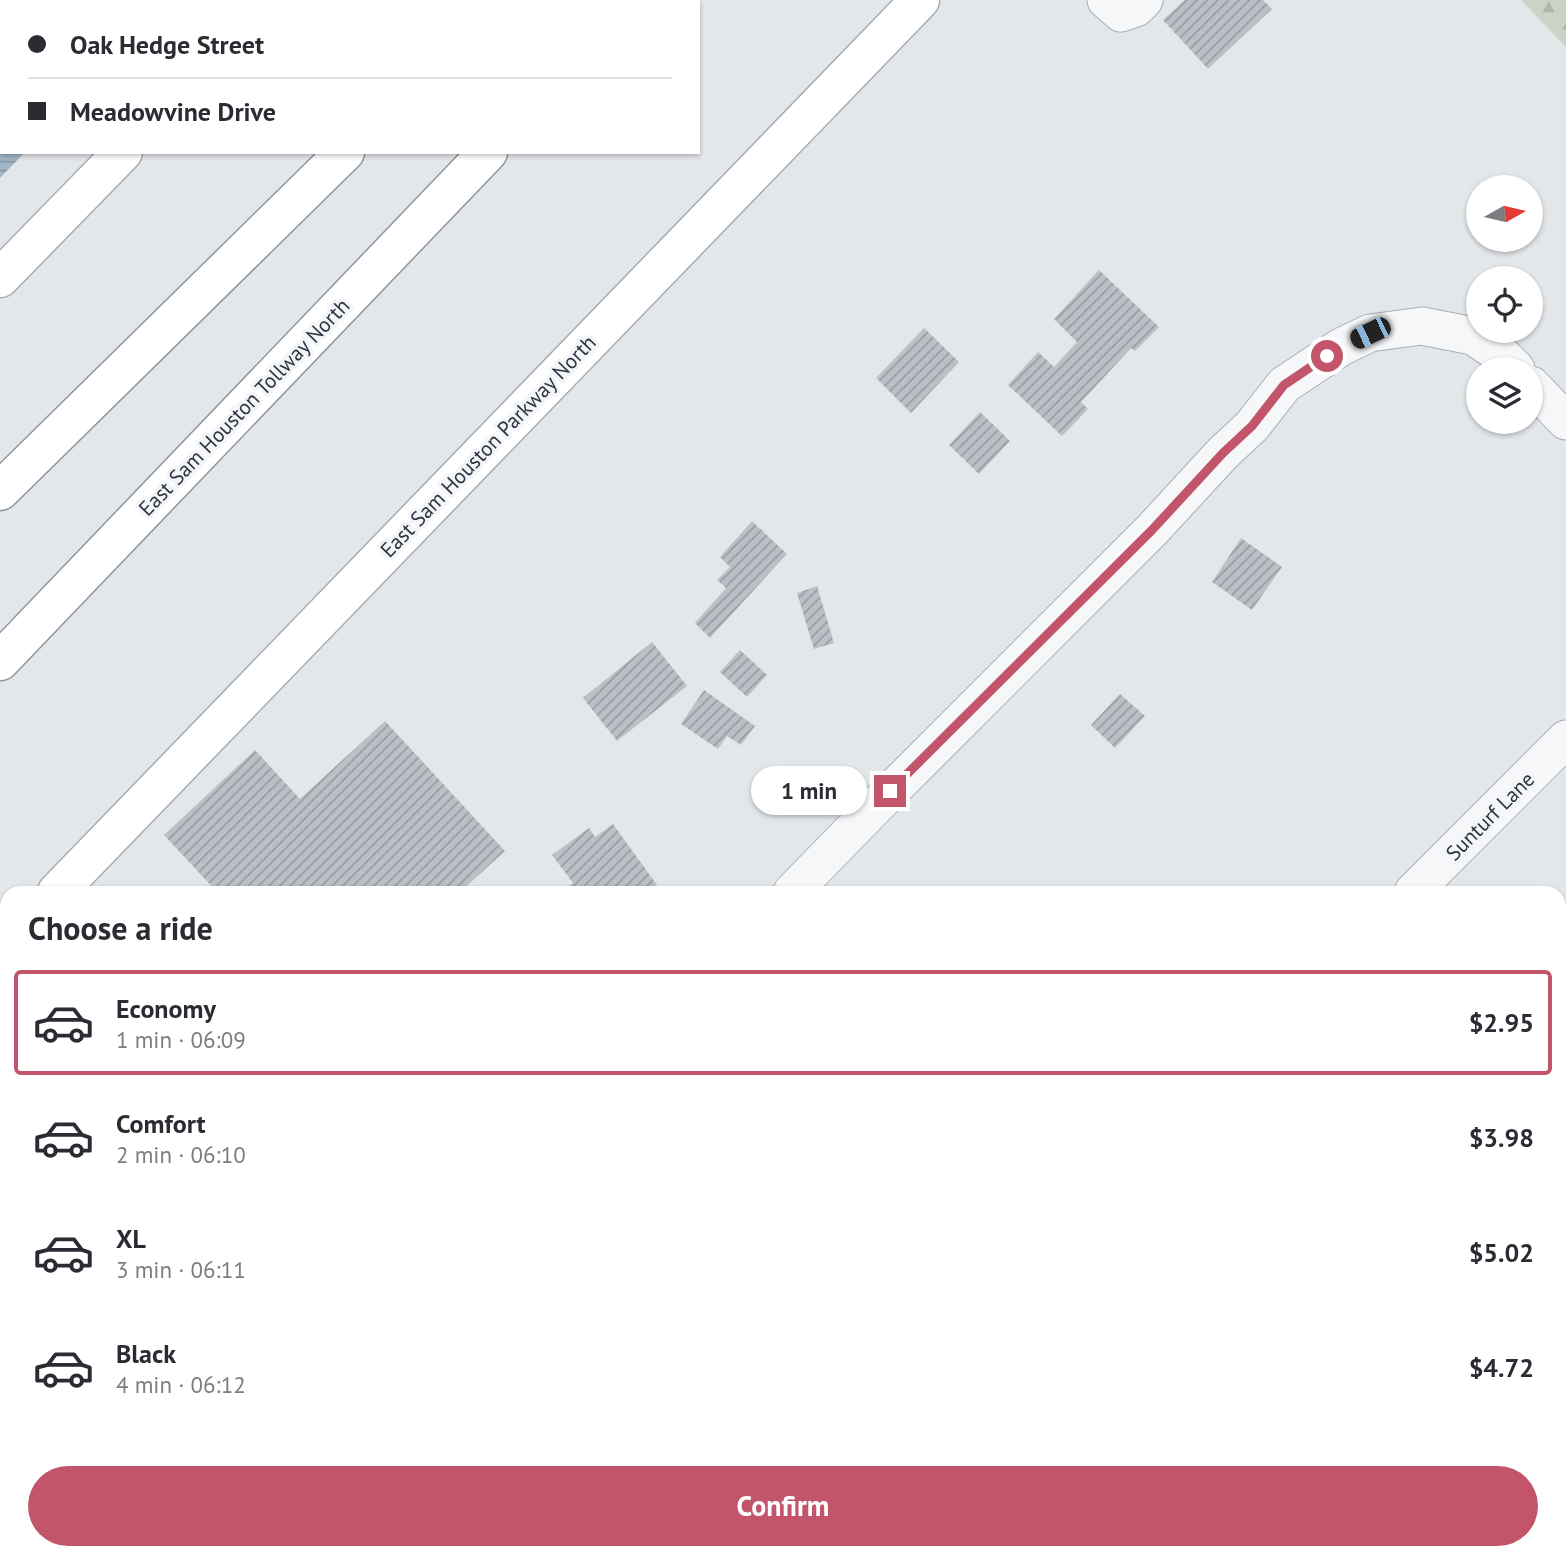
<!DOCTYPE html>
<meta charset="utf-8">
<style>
:root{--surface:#fff;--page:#f7f7f7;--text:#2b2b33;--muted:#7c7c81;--line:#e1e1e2;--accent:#c3556b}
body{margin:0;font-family:"PT Sans",sans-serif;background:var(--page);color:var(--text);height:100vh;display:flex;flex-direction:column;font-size:26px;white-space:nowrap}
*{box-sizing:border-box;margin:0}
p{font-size:23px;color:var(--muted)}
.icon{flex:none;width:38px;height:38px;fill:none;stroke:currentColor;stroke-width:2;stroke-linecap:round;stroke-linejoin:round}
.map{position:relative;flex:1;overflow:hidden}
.drawer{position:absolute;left:0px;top:886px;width:1566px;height:674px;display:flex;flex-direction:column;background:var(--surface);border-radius:21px 21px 0 0;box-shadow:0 2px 5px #0004}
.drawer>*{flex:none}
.banner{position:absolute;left:0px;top:0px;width:700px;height:154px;box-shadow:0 2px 5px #0004;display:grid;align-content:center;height:154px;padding:0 28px;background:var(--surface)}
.needle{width:46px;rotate:82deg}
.fabs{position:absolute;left:1466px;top:175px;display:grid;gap:14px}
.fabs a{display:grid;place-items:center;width:77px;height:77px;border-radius:50%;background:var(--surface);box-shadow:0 2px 5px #0004;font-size:35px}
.end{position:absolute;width:32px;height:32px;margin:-16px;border:9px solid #c3556b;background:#fff;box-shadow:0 0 0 4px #fff}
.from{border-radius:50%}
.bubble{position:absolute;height:49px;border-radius:24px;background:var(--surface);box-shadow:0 2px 5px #0004;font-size:23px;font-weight:600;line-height:49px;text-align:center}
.car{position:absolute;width:21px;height:42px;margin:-21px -10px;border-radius:9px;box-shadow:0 0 5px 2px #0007;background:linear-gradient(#222 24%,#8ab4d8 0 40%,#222 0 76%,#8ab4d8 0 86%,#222 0)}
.banner b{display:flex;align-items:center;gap:24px;height:66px;font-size:26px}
.banner b+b{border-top:2px solid var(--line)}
.banner i{width:18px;height:18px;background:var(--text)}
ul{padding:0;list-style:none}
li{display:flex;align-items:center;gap:21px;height:105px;margin:0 14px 10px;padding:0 14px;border:4px solid transparent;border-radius:7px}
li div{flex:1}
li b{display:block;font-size:26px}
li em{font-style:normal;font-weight:600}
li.current{border-color:var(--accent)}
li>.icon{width:63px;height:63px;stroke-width:1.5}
h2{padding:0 28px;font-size:32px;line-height:84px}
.action{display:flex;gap:14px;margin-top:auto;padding:14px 28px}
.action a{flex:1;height:80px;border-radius:42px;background:var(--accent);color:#fff;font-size:28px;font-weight:600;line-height:80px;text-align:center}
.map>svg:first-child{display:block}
.forest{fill:url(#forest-firs)}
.park{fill:url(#park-tufts)}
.water{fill:url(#water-rules)}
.building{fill:url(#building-hatch)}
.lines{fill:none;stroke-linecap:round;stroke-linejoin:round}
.minor-casing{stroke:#a9aeb4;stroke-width:39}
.major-casing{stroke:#a4acb5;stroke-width:41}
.highway-casing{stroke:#8c95a0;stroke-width:41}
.minor{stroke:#f6f7f9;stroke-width:37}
.major{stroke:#fff;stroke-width:38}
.highway{stroke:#fff;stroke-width:38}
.route{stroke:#c3556b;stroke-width:9}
.labels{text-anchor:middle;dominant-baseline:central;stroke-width:7;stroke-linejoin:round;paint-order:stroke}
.street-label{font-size:21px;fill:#2d3541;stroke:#f3f5f8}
</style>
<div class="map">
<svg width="1566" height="1558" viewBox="0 0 1566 1558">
<defs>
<pattern id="forest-firs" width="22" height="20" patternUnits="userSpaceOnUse" patternTransform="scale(1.75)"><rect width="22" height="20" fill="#cad3c6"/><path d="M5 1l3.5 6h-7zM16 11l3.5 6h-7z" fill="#aeb6ab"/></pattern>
<pattern id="park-tufts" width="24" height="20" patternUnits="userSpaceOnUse" patternTransform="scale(1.75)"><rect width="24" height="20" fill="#cad3c6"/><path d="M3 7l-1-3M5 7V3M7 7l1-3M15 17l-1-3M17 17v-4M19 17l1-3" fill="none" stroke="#aeb6ab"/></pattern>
<pattern id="water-rules" width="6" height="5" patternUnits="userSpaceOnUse" patternTransform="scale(1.75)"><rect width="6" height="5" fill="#a2b6c7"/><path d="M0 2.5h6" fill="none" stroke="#8495a3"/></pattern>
<pattern id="building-hatch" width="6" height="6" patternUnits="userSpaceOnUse" patternTransform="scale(1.75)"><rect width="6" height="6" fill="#bbc0c7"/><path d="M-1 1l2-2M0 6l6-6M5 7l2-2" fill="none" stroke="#989da3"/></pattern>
</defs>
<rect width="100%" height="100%" fill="#e4e7ea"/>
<path class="forest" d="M1521,0H1566V47Z"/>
<path class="park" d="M1566,1397V1558H1408L1414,1552H1559V1404Z"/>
<path class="water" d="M0,0H170L168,2H2V152H25L0,178Z"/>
<path class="building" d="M1185,0H1263L1272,9L1208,69L1163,20Z
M1099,270L1159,327L1135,351L1131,348L1081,402L1088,409L1062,436L1008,385L1038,352L1054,367L1077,342L1054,319Z
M924,328L959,362L911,413L876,378Z
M980,412L1010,441L979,474L949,445Z
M752,521L787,554L710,638L695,623L726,588L717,580L730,567L720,557Z
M1241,538L1282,567L1252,610L1212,582Z
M817,586L834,643L814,649L797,593Z
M652,642L687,686L617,741L583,698Z
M740,650L767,675L747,697L720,672Z
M704,690L755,726L741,745L727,736L718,749L681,724Z
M1120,694L1145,716L1115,748L1091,725Z
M385,721L505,851L460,892H217L164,835L255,750L300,799Z
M613,824L657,885L646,892H569L566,888L573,883L552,855L589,828L595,837Z
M566,1552H588L582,1558H572Z
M894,1552H924L918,1558H899Z
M964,1552H992L998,1558H958Z"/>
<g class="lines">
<g class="minor-casing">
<path id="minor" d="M1106,0L1121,13L1136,8L1144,0
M1531,385L1566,421
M792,892L872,810L1152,530L1223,453L1252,426L1284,385L1341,347L1370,333L1422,326L1473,336L1504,357L1516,369
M1413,892L1566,739
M0,1108L7,1115
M1559,1387L1566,1380
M449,1552L454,1558
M751,1558L757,1552
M1390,1558L1395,1552"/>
</g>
<g class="major-casing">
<path id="major" d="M271,2L272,0
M0,278L123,152
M57,892L920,0
M0,951L7,944"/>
</g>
<g class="highway-casing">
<path id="highway" d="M494,2L496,0
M633,2L634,0
M0,491L345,152
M0,661L488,152"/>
</g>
<use href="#minor" class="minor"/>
<use href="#major" class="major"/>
<use href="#highway" class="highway"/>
</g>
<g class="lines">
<path class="route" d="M890,791L1152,530L1223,453L1252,426L1284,385L1327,356"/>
</g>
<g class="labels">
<g class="street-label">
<text transform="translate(244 407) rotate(-46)">East Sam Houston Tollway North</text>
<text transform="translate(488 446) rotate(-46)">East Sam Houston Parkway North</text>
<text transform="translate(1490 816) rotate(-45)">Sunturf Lane</text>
</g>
</g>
</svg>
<div class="fabs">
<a><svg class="needle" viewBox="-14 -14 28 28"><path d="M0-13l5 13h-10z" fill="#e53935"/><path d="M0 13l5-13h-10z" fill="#7c7c81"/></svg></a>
<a><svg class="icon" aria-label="locate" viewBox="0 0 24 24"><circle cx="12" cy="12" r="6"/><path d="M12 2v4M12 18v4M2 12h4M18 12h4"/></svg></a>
<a><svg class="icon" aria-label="layers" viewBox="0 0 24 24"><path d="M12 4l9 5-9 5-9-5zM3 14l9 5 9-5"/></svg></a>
</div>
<i class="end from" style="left:1327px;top:356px"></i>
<i class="end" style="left:890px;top:791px"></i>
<div class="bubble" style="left:751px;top:766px;width:116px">1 min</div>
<i class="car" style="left:1370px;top:333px;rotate:244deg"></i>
<div class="banner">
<b><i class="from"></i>Oak Hedge Street</b>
<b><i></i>Meadowvine Drive</b>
</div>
<section class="drawer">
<h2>Choose a ride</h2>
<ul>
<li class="current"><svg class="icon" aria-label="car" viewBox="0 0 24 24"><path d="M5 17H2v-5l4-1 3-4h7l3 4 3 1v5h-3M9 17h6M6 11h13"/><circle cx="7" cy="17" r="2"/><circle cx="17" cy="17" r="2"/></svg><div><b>Economy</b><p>1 min · 06:09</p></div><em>$2.95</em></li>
<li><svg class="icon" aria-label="car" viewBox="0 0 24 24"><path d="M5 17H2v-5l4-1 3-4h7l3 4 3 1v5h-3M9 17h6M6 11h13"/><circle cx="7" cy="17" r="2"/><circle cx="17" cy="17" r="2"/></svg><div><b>Comfort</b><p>2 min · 06:10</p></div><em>$3.98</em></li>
<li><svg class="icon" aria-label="car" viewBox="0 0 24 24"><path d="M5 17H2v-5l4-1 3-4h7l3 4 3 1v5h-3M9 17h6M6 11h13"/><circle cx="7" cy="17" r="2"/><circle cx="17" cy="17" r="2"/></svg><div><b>XL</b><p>3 min · 06:11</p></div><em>$5.02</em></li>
<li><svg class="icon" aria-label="car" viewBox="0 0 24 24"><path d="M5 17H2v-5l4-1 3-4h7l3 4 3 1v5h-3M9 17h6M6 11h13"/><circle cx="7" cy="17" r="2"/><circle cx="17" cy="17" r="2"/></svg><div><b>Black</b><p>4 min · 06:12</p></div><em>$4.72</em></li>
</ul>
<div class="action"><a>Confirm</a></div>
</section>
</div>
